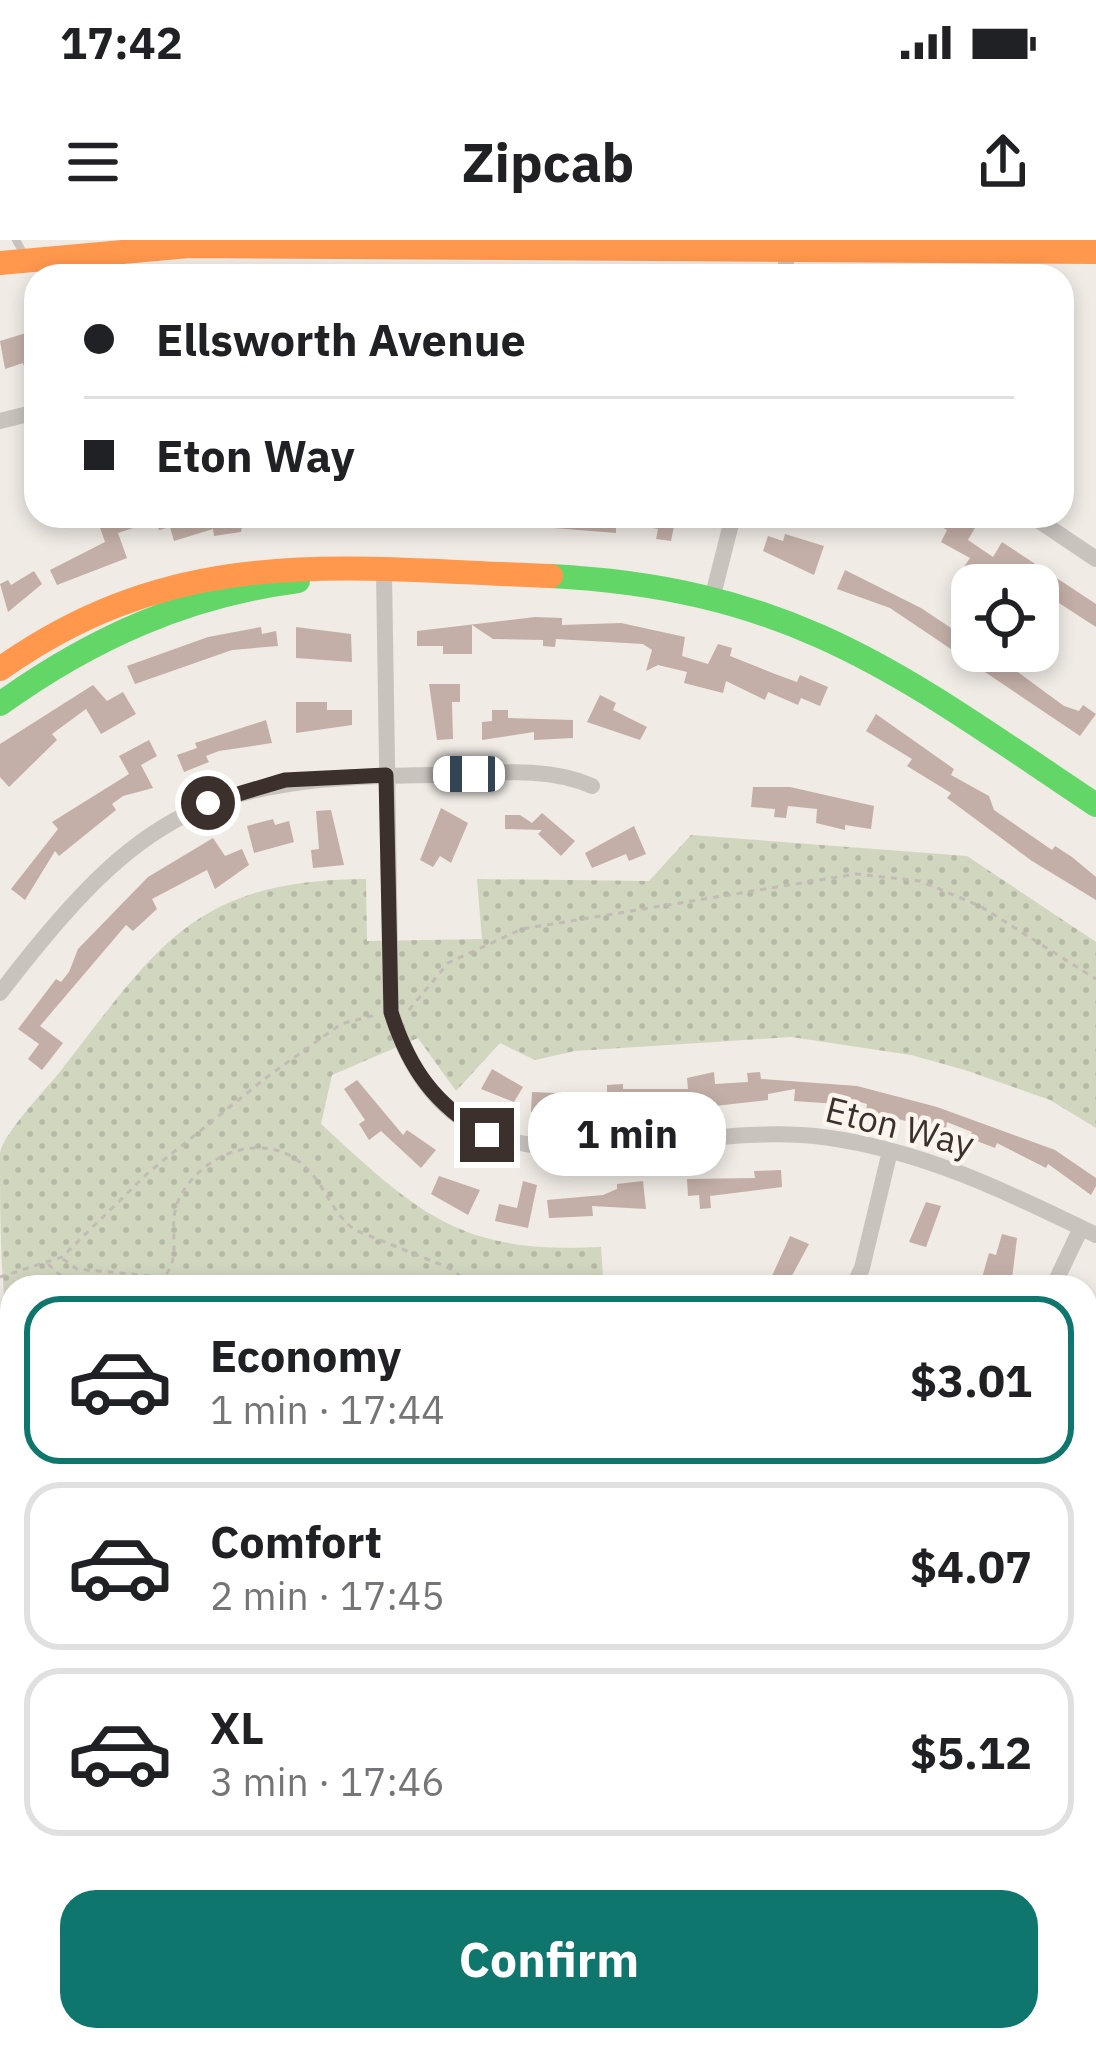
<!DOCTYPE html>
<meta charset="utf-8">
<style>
:root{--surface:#fff;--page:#f6f6f6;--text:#202124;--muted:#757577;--line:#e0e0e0;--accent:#0f766e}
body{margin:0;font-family:"IBM Plex Sans",sans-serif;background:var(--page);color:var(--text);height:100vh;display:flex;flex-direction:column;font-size:45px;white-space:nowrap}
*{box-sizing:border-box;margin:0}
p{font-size:39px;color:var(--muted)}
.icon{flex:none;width:66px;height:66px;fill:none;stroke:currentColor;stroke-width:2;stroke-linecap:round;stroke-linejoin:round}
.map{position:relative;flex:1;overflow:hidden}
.details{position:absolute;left:0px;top:1035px;width:1098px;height:777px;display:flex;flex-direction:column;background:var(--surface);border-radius:36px 36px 0 0;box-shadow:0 6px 18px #0003}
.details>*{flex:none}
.hud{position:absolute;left:24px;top:24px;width:1050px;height:264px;border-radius:36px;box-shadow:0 6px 18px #0003;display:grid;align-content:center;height:264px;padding:0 60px;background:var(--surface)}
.tools{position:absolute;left:951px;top:324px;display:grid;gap:24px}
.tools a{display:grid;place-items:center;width:108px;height:108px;border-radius:24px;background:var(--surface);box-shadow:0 6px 18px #0003;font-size:60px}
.end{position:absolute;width:54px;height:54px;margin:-27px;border:15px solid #3b302b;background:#fff;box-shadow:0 0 0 6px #fff}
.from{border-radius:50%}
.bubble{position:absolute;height:84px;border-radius:36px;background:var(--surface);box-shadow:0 6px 18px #0003;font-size:39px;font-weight:700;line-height:84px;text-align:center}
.car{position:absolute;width:36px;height:72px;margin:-36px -18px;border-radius:15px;box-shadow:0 0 9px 3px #0007;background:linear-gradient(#fff 24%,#345 0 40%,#fff 0 76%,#345 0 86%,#fff 0)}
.hud b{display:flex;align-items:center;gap:42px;height:114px;font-size:45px}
.hud b+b{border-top:3px solid var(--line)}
.hud i{width:30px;height:30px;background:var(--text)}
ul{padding:21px 0 0;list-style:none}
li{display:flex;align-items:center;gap:36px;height:168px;margin:0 24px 18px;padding:0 36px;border:6px solid var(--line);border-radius:36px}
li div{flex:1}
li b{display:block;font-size:45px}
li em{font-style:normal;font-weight:700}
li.current{border-color:var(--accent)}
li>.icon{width:108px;height:108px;stroke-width:1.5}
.action{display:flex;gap:24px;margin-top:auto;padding:24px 60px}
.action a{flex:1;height:138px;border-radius:36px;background:var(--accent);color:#fff;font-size:48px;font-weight:700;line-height:138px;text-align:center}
.status{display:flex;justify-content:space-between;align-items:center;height:84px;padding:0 60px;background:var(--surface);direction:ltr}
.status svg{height:33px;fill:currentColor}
header{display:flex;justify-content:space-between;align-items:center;height:156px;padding:0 60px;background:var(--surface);font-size:54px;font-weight:700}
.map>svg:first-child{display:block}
.grass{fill:url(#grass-dots)}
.building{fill:#c3afa7}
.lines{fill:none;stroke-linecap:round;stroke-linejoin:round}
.path{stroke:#c2bbb6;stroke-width:3;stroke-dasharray:6 6;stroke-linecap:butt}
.lane{stroke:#c9c3be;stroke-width:8}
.street{stroke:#c9c3be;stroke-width:16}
.fast{stroke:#63d668;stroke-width:24}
.slow{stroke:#ff974d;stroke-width:24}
.route{stroke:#3b302b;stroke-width:15}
.labels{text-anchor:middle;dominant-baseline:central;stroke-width:9;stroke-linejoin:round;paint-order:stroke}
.street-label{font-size:36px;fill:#3b302b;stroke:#fbf5ee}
</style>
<div class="status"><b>17:42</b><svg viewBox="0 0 49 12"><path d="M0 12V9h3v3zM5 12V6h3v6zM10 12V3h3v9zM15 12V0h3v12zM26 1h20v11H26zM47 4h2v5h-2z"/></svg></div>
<header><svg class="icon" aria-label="menu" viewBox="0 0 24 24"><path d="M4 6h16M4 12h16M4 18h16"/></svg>Zipcab<svg class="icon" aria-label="share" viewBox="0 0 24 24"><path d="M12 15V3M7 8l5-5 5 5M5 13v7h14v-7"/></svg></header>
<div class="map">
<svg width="1096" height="1810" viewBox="0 0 1096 1810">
<defs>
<pattern id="grass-dots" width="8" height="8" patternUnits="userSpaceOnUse" patternTransform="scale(3)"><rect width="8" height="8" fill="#d1d6bf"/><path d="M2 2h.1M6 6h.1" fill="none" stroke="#b4b8a4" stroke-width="1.8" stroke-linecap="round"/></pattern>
</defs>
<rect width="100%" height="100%" fill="#f0ebe5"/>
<path class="grass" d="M691,595L967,616L1096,702V888L1050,860L965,830L911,815L791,797L575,811L535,820L500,803L456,851L418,798L332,835L321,884C420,975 460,1014 601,1007L603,1036L621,1047H12V1110C0,1061 0,968 0,913C3,894 45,850 59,833C158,706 193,640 366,639L367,701L482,699L477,639L649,641Z"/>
<path class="building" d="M36,90V156L33,157L23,123L5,129L0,101Z
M96,276H132L136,287L118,293L127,318L57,345L50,330L105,302Z
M155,276L169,281L186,276L243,280L241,292L214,296L213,289L174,301L170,287L159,290Z
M350,276H418V288H350Z
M529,276H676L671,301L656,299L658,289L631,284L616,286V293L529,286Z
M921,276L966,280L976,286L968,300L993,317L1002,302L1096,364V387L1005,328L993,345L976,335L964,327L970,318L941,302L947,290Z
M785,294L824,306L814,335L763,311L768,296L783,301Z
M845,330L921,368L972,402V411H989L1064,466L1079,471L1083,465L1096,474L1080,496L890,368L837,349Z
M34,331L42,344L8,372L0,344L8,340L11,345Z
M535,377L562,378V385L621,383L685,397L682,416L708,424L718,404L732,408L730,416L775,434L797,442L800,435L828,447L820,466L801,458L798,465L768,452L765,460L726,441L723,453L684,443L687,432L658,425L646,431L652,410L643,404L556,399L555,407L543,406V400L493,399L472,385V414H443V406H417V391Z
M261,387L262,394L276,391L278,406L232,410L135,444L127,426L208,397Z
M296,387L351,394L352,422L296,418Z
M429,444H460V462H452L453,499L437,500Z
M93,445L107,461L123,452L136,474L101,494L86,469L52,494L57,500L9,547L0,537V504Z
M600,455L616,463L613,470L647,487L640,500L587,482Z
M296,462H327V470H352V485L296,493Z
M492,470H508V478L573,480V498L534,500V492L482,500V482L492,481Z
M876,474L954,529L951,535L989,556L994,570L1052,610L1055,606L1072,617L1096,637V660L1032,621L947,558L951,553L907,526L912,519L866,491Z
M266,480L272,503L219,511L206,516L209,522L184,532L177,515L197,508L195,503Z
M149,500L157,516L141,525L153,548L123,556L112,564L116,570L59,616L55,611L25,660L11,649L58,589L52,582L129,534L119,516Z
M753,547H790L874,566L871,589L845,585V590L816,583L817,569L788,566L786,578L774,577L775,569L751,567Z
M441,568L468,583L451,623L440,616L433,627L420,620Z
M331,570L344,625L313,628L311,610L319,609L316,571Z
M542,573L575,601L561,616L538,594L542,590L505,589V575H520L532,583Z
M273,579L275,585L289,581L294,602L254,613L247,586Z
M634,586L646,614L629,621L626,614L592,628L585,613Z
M213,598L225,616L242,609L249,625L215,649L207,630L152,659L157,669L133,691L126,685L40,786L63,803L42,830L28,819L39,804L18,789L56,739L61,742L69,732L78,709L148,637Z
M492,829L523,847L514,862L481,849Z
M714,832L715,844L748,842L747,833L760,832L761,839L857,846L937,867L1055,910L1096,938V946L1091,955L1048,924L1046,928L997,903L995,908L969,898L972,892L947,882L946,888L914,883L866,871L867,864L839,856L838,864L794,861L795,849L768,854V860L715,866L650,869V862L610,865V872H531L532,852L607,855V845L623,844V849H688L687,838Z
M357,840L403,895L407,890L436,910L421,928L381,891L369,900L359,884L365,880L344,849Z
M781,930L782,947L710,956L711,968L700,969L699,955L688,956L687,939L755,938L754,931Z
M439,936L480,950L468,975L431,954Z
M523,941L537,945L528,988L495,981L499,964L517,968Z
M643,941L646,969L592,966L593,976L549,978L547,960L603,955L617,949V944Z
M926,962L941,966L926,1007L909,1002Z
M1002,994L1017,998L1011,1047L980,1045L989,1013L996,1015Z
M790,996L809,1004L788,1043L772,1036Z"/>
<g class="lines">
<path class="path" d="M409,770L448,723L522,689L856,634L920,641L980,666L1096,739
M63,1019L77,1029L163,1037C182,1022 169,989 176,967C192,919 255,890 297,920C324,939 329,971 355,990L449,1028L476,1047
M48,1024L73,1047
M0,1037L62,1017L149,932L267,837L341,784L375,775"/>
<path class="lane" d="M16,0L26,18"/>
<path class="street" d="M786,36V11
M0,181L36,172
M1032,276L1096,319
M384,333L391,772C459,990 661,876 823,897C922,910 1008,952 1096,995
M713,355L733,276
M0,753C142,568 205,536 439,535C488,534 545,525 592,546
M853,1047L862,1028L890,911
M1053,1047L1081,988
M0,1262L12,1266
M1086,1620L1096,1588
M821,1800L823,1810
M0,1804L9,1810
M162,1810L174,1800
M1019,1810L1026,1800"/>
<path class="fast" d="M551,336C796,349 901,435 1096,565
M0,464C92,398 186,356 298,341"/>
<path class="slow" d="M0,23L189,6L1096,12
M0,429C181,301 342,329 551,336"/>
</g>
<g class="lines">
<path class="route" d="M208,563L285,540L386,535L391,772C409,829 435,865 487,895"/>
</g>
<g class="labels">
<g class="street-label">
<text transform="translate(900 886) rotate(14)">Eton Way</text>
</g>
</g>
</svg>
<div class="tools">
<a><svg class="icon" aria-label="locate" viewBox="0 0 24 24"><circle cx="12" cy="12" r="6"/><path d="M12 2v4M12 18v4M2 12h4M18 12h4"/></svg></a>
</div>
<i class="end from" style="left:208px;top:563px"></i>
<i class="end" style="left:487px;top:895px"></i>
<div class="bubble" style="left:528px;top:852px;width:198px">1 min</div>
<i class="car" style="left:469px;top:534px;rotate:270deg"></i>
<div class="hud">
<b><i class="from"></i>Ellsworth Avenue</b>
<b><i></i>Eton Way</b>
</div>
<section class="details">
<ul>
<li class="current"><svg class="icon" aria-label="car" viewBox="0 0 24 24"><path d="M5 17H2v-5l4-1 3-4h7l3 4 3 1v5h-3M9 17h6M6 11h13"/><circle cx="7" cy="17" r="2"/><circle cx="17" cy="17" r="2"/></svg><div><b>Economy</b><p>1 min · 17:44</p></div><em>$3.01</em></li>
<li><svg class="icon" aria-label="car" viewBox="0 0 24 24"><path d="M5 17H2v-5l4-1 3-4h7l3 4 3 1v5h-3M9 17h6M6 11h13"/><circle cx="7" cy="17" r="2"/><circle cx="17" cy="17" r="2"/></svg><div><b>Comfort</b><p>2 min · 17:45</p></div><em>$4.07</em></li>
<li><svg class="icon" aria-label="car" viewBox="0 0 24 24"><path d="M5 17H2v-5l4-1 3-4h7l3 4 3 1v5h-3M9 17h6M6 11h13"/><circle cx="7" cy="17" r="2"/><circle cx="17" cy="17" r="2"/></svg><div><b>XL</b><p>3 min · 17:46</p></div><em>$5.12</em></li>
</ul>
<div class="action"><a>Confirm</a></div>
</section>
</div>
